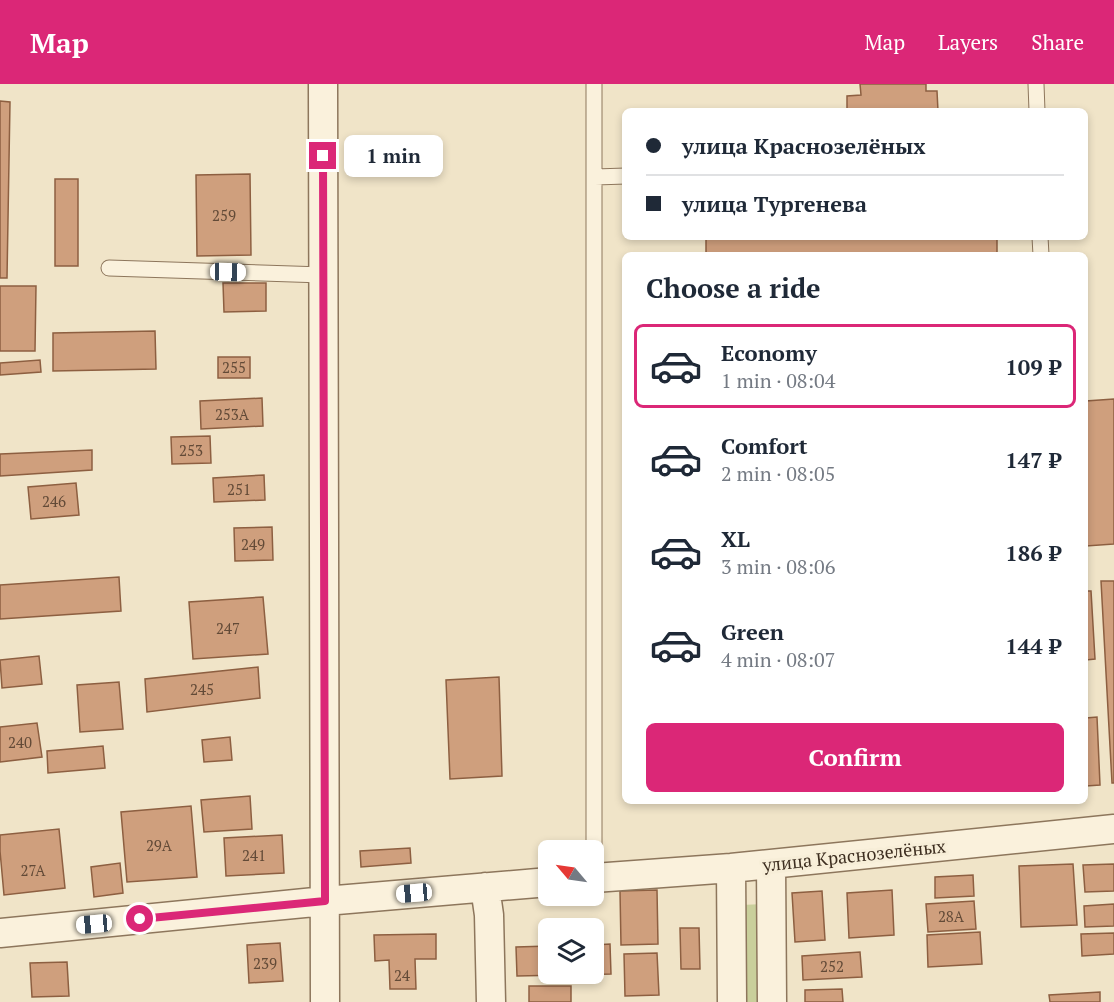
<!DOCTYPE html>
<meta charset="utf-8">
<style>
:root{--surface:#fff;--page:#f2f2f3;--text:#1f2937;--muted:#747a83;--line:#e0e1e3;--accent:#db2777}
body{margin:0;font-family:"PT Serif",serif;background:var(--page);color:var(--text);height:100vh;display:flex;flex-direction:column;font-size:22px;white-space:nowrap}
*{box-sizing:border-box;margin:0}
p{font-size:20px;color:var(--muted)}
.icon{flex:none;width:33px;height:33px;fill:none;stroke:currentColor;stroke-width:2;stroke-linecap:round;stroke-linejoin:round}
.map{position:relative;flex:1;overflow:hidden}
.sheet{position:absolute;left:622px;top:168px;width:466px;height:552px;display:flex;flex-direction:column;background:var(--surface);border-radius:9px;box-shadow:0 3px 9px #0003}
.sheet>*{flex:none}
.hud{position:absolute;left:622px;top:24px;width:466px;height:132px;border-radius:9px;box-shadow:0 3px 9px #0003;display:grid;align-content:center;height:132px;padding:0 24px;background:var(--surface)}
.needle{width:39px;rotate:299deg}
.controls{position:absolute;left:538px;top:756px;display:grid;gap:12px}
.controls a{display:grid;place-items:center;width:66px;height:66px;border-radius:9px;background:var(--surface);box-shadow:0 3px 9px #0003;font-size:30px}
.end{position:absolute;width:27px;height:27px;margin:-14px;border:8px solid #db2777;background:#fff;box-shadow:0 0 0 3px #fff}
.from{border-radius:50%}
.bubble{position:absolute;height:42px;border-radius:9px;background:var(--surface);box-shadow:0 3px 9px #0003;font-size:20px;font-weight:600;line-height:42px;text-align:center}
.car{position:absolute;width:18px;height:36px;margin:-18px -9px;border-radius:8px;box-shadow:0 0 4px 2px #0007;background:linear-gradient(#fff 24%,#345 0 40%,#fff 0 76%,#345 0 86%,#fff 0)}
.hud b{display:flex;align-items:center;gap:21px;height:57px;font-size:22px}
.hud b+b{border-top:2px solid var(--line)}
.hud i{width:15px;height:15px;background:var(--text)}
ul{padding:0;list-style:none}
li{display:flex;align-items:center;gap:18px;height:84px;margin:0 12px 9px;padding:0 12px;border:3px solid transparent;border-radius:9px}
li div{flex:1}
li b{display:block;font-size:22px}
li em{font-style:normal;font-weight:600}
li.active{border-color:var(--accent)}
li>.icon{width:54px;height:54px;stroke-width:1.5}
h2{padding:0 24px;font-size:27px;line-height:72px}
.action{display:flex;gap:12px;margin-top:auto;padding:12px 24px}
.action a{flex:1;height:69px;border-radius:9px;background:var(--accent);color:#fff;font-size:24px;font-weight:600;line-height:69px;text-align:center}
header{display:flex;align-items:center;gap:36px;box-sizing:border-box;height:84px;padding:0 30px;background:var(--accent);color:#fff}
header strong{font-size:28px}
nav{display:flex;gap:33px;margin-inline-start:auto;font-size:21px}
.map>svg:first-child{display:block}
.green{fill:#c9cf9b}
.building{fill:#cf9f7d;stroke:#8d5f41;stroke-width:1.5}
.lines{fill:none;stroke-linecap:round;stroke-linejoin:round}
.lane-casing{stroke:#8d765c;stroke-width:17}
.street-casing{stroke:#8d765c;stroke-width:31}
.lane{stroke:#faf1dc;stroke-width:15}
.street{stroke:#faf1dc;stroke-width:28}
.route{stroke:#db2777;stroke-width:8}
.labels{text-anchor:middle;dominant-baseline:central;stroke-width:6;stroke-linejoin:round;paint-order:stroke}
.number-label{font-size:15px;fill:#624a37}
.street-label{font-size:18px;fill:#3d2e20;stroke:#f7eed8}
</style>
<header>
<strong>Map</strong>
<nav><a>Map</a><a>Layers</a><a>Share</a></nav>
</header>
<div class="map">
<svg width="1114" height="918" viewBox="0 0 1114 918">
<rect width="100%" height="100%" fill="#f0e4c8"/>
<path class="green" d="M765,820V918H741V821Z"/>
<path class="building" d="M860,0H926V7H937L938,27H847V12L861,11Z
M0,17L10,18L7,194H0Z
M250,90L251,171L197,172L196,91Z
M55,95H78V182H55Z
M706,153H997V171H706Z
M223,199H266V227L224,228Z
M0,202H36L35,267H0Z
M155,247L156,285L53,287V249Z
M218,273H250V294H218Z
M40,276L41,288L0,291V279Z
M262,314L263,342L201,345L200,317Z
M1114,315V460L1086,462V317Z
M210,352L211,379L172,380L171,353Z
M92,366V386L0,392V370Z
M264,391L265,416L214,418L213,394Z
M76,399L79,431L31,435L28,403Z
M272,443L273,476L235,477L234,444Z
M119,493L121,527L0,535V501Z
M1101,497H1114V699H1112Z
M1086,507H1091L1095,575L1086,576Z
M263,513L268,570L193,575L189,518Z
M39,572L42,600L2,604L0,576Z
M258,583L260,614L147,628L145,595Z
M499,593L502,692L450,695L446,596Z
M119,598L123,645L80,648L77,601Z
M1097,633L1100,701L1086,702V634Z
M37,639L42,673L0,678V643Z
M230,653L232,676L204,678L202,656Z
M103,662L105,684L48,689L47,667Z
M250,712L252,745L204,748L201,716Z
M191,722L197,793L127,798L121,728Z
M59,745L65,804L4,811L0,767V751Z
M282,751L284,789L226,792L224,754Z
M410,764L411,779L361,783L360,767Z
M120,779L123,809L94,813L91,783Z
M1073,780L1077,841L1021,843L1019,782Z
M1114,780V807L1085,808L1083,781Z
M973,791L974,812L935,814V793Z
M657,806L658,860L621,861L620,807Z
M892,806L894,851L849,854L847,809Z
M822,807L825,856L795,858L792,809Z
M974,817L976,845L928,848L926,820Z
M1114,820V842L1085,843L1084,822Z
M680,844H699L700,885H681Z
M980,848L982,880L928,883L927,851Z
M1114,849V870L1082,872L1081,850Z
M436,850V875H415L416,905H390L389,876L375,877L374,851Z
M280,859L283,897L249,899L247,861Z
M610,860L611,890L517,892L516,863L549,862V890H594V861Z
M860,868L862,893L803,896L802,872Z
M657,869L659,911L625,912L624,870Z
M67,878L69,912L32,913L30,879Z
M529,902H571V918H529Z
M842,905L843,918H805V906Z
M1100,908V918H1050L1049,911Z"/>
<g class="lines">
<g class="lane-casing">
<path id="lane" d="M1036,0L1037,27
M595,93L626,92
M1040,153L1041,171
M109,184L323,191
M594,766V0"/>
</g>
<g class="street-casing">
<path id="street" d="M323,0L325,918
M771,780L772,918
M731,784L732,918
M594,794L731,784L1114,745
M485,803L489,831L491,918
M0,849L325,817L549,798"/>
</g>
<use href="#lane" class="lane"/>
<use href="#street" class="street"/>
</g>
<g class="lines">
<path class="route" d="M140,835L325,817L323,72"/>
</g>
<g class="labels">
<g class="number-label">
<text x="224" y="131">259</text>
<text x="234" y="283">255</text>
<text x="232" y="330">253А</text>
<text x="191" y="366">253</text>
<text x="239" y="405">251</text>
<text x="54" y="417">246</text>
<text x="253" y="460">249</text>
<text x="228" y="544">247</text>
<text x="202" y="605">245</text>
<text x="20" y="658">240</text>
<text x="159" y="761">29А</text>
<text x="254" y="771">241</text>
<text x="33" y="786">27А</text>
<text x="951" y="832">28А</text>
<text x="265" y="879">239</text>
<text x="832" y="882">252</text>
<text x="402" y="891">24</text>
</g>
<g class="street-label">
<text transform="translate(854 771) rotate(-6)">улица Краснозелёных</text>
</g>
</g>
</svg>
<div class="controls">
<a><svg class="needle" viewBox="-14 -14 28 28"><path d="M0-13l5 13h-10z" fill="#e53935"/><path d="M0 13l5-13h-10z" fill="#747a83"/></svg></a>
<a><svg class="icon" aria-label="layers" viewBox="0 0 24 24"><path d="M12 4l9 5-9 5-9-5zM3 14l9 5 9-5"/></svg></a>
</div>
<i class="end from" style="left:140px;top:835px"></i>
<i class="end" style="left:323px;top:72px"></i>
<div class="bubble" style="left:344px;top:51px;width:99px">1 min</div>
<i class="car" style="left:228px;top:188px;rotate:91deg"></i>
<i class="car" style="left:414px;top:809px;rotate:265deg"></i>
<i class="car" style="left:94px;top:840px;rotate:265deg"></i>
<div class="hud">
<b><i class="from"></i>улица Краснозелёных</b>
<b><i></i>улица Тургенева</b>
</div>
<section class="sheet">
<h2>Choose a ride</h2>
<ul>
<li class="active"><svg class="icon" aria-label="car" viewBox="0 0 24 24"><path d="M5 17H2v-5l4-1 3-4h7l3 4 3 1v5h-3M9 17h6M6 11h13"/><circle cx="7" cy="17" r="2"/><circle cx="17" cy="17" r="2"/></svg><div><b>Economy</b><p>1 min · 08:04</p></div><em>109 ₽</em></li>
<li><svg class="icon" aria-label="car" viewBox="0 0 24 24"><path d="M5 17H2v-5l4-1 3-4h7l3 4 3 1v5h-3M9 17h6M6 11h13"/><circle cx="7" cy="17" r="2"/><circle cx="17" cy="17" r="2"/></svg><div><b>Comfort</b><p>2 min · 08:05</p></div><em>147 ₽</em></li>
<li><svg class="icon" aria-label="car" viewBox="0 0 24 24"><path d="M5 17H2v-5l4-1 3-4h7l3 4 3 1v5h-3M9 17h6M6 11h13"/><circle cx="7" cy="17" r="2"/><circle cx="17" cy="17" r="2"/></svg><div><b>XL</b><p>3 min · 08:06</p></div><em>186 ₽</em></li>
<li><svg class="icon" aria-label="car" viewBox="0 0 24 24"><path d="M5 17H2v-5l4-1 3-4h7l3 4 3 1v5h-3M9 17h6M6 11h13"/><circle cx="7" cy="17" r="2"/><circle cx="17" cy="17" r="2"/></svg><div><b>Green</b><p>4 min · 08:07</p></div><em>144 ₽</em></li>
</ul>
<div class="action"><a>Confirm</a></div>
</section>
</div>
